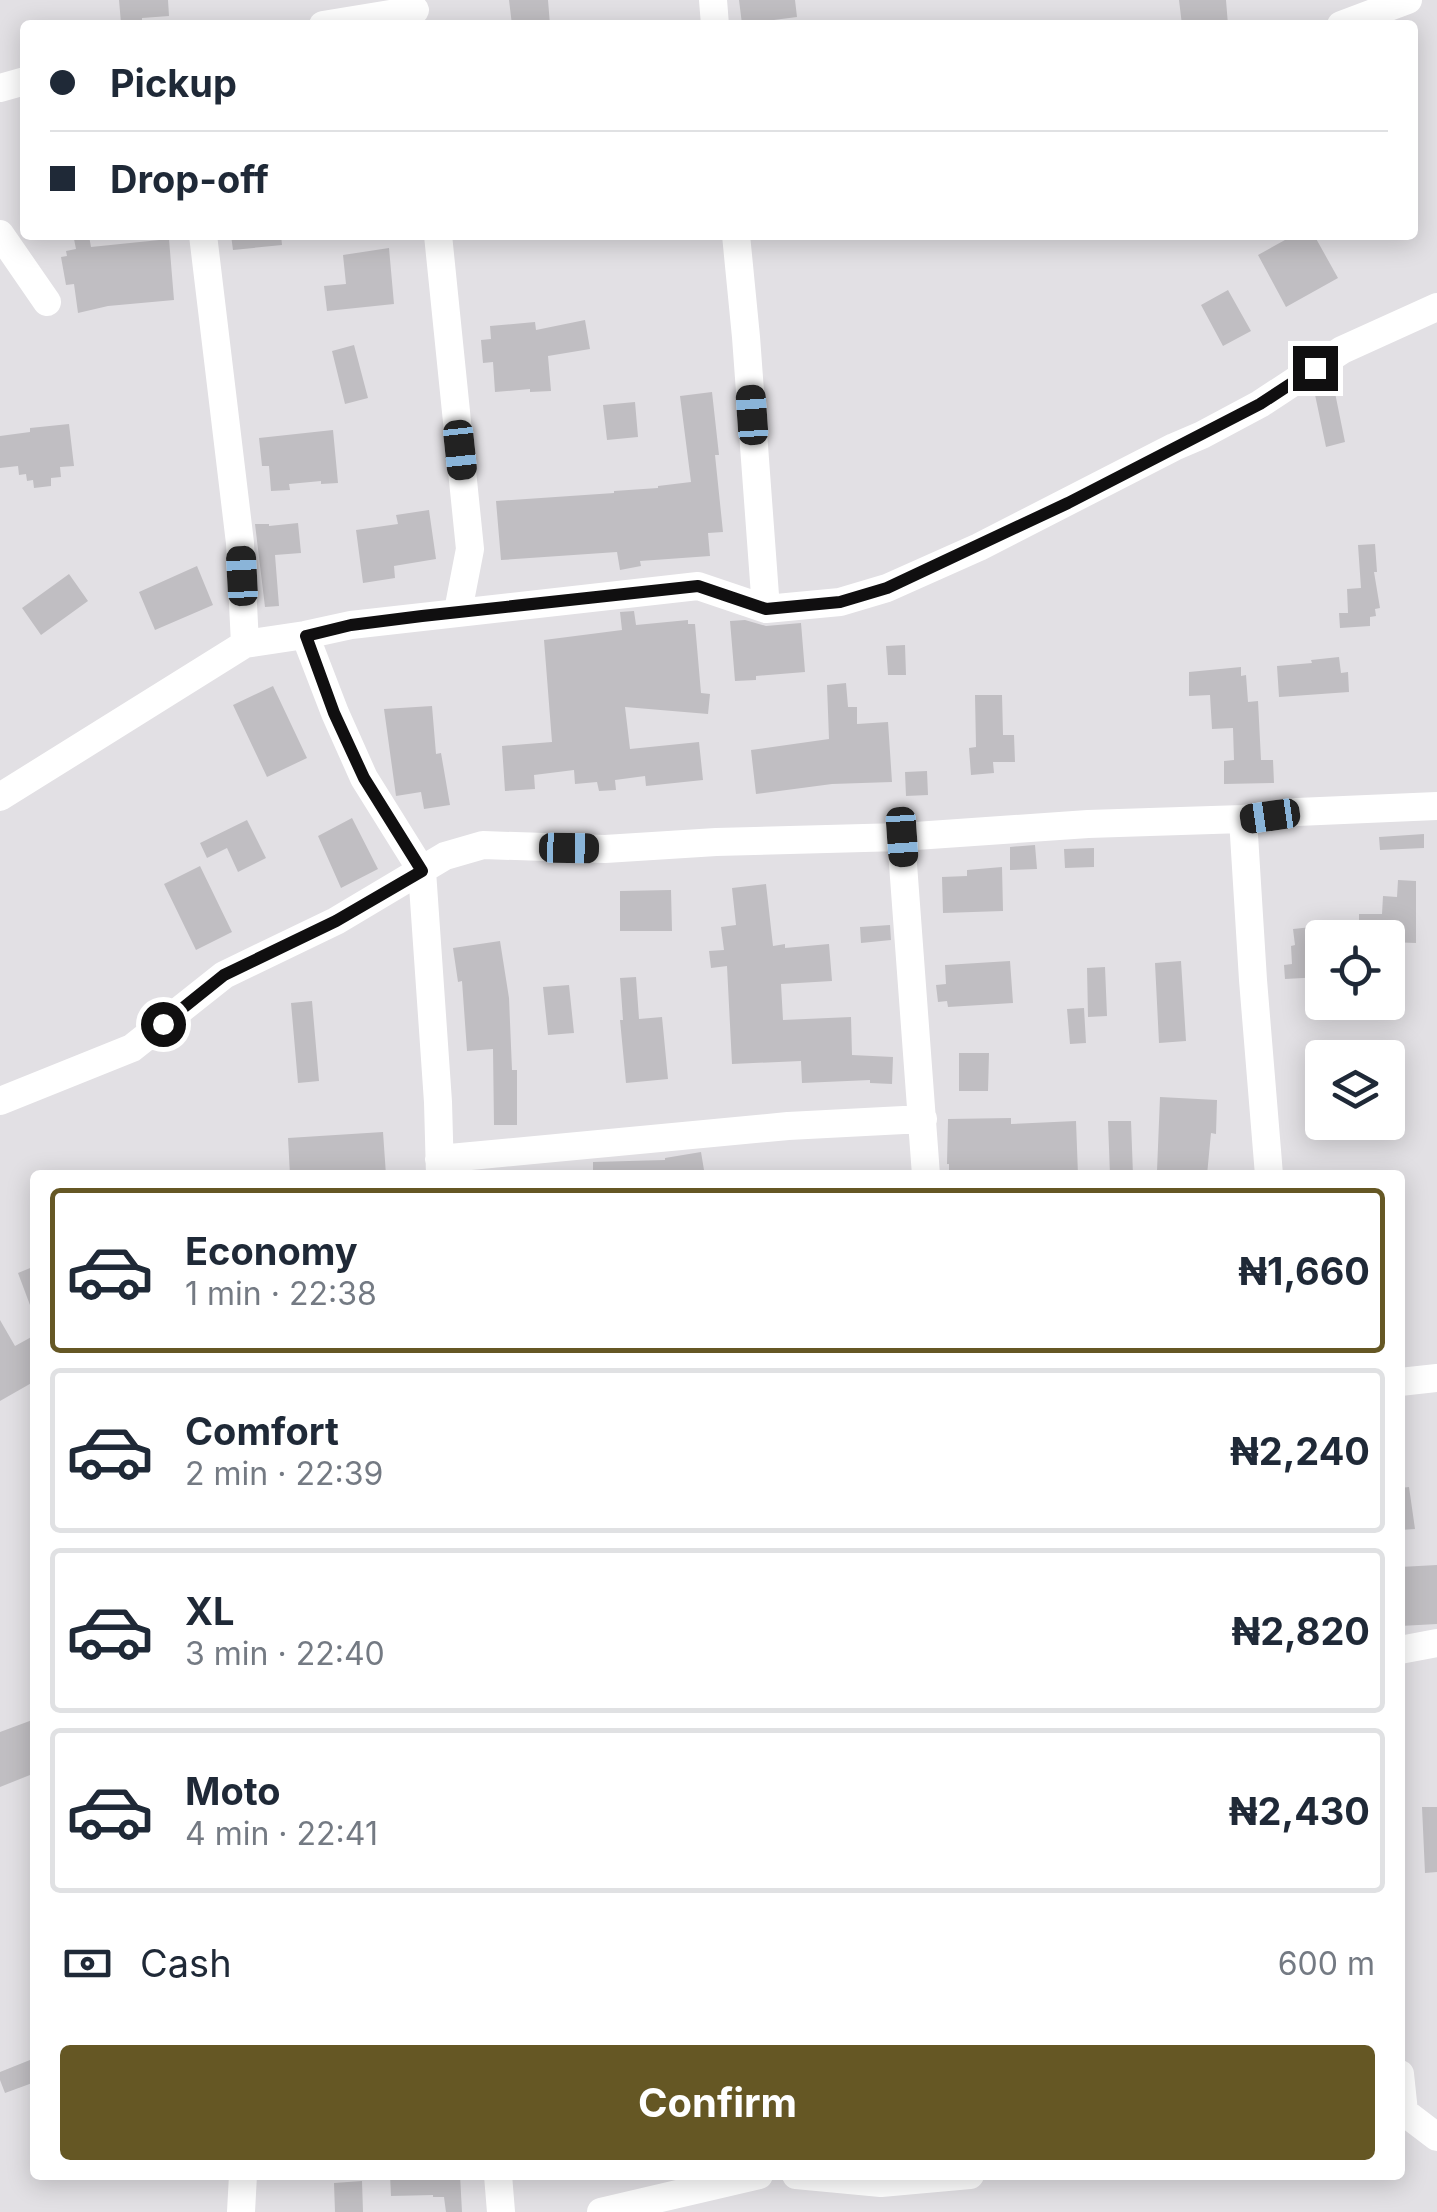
<!DOCTYPE html>
<meta charset="utf-8">
<style>
:root{--surface:#fff;--page:#f6f6f7;--text:#1f2937;--muted:#747a83;--line:#e0e1e3;--accent:#655724}
body{margin:0;font-family:Inter,sans-serif;background:var(--page);color:var(--text);height:100vh;display:flex;flex-direction:column;font-size:38px;white-space:nowrap}
*{box-sizing:border-box;margin:0}
p{font-size:32px;color:var(--muted)}
.icon{flex:none;width:55px;height:55px;fill:none;stroke:currentColor;stroke-width:2;stroke-linecap:round;stroke-linejoin:round}
.map{position:relative;flex:1;overflow:hidden}
.sheet{position:absolute;left:30px;top:1170px;width:1375px;height:1010px;display:flex;flex-direction:column;background:var(--surface);border-radius:10px;box-shadow:0 5px 25px #0003}
.sheet>*{flex:none}
.hud{position:absolute;left:20px;top:20px;width:1398px;height:220px;border-radius:10px;box-shadow:0 5px 25px #0003;display:grid;align-content:center;height:220px;padding:0 30px;background:var(--surface)}
.tools{position:absolute;left:1305px;top:920px;display:grid;gap:20px}
.tools a{display:grid;place-items:center;width:100px;height:100px;border-radius:10px;background:var(--surface);box-shadow:0 5px 25px #0003;font-size:50px}
.end{position:absolute;width:45px;height:45px;margin:-22px;border:12px solid #100f10;background:#fff;box-shadow:0 0 0 5px #fff}
.from{border-radius:50%}
.car{position:absolute;width:30px;height:60px;margin:-30px -15px;border-radius:12px;box-shadow:0 0 8px 2px #0007;background:linear-gradient(#222 24%,#8ab4d8 0 40%,#222 0 76%,#8ab4d8 0 86%,#222 0)}
.hud b{display:flex;align-items:center;gap:35px;height:95px;font-size:38px}
.hud b+b{border-top:2px solid var(--line)}
.hud i{width:25px;height:25px;background:var(--text)}
ul{padding:18px 0 0;list-style:none}
li{display:flex;align-items:center;gap:30px;height:165px;margin:0 20px 15px;padding:0 10px;border:5px solid var(--line);border-radius:10px}
li div{flex:1}
li b{display:block;font-size:38px}
li em{font-style:normal;font-weight:700}
li.selected{border-color:var(--accent)}
li>.icon{width:90px;height:90px;stroke-width:1.5}
.pay{display:flex;align-items:center;gap:25px;height:110px;padding:0 30px;font-size:38px}
.pay p{margin-inline-start:auto}
.cta{display:flex;gap:20px;margin-top:auto;padding:20px 30px}
.cta a{flex:1;height:115px;border-radius:10px;background:var(--accent);color:#fff;font-size:40px;font-weight:700;line-height:115px;text-align:center}
.map>svg:first-child{display:block}
.building{fill:#c0bec2}
.lines{fill:none;stroke-linecap:round;stroke-linejoin:round}
.minor{stroke:#fff;stroke-width:28}
.route{stroke:#100f10;stroke-width:12}
</style>
<div class="map">
<svg width="1437" height="2212" viewBox="0 0 1437 2212">
<rect width="100%" height="100%" fill="#e2e0e4"/>
<path class="building" d="M119,0H168L169,16L142,18V22L121,23Z
M509,0H548L550,25H512Z
M739,0H795L797,17L742,24Z
M1179,0H1226L1228,25H1182Z
M231,235H281L282,245L233,250Z
M1294,235H1314L1338,278L1286,307L1258,255Z
M89,236L91,247L169,239L174,300L108,306L78,313L74,284L66,285L61,257L67,256L66,251L76,249L74,239Z
M389,248L394,304L327,311L324,286L346,284L343,255Z
M1228,290L1251,331L1223,346L1201,305Z
M585,320L590,349L548,356L551,391L530,392V389L495,392L493,362L483,363L481,340L491,339L490,326L535,322L536,330Z
M354,345L368,398L345,404L332,351Z
M1332,378L1345,442L1326,447L1314,390Z
M712,392L719,455H715L723,532L708,533L710,556L640,561L641,566L620,570L617,552L501,560L496,501L614,493V491L658,488V486L691,482L680,396Z
M635,402L638,437L607,440L603,405Z
M69,424L74,466L60,467L61,477L51,478V486L34,488L33,480L27,481L26,474L19,475L18,466L0,468V436L30,432V428Z
M333,430L338,483L321,484V481L289,484L290,490L271,491L269,466H262L259,438Z
M429,510L436,559L394,566L395,578L363,583L356,530L398,524L396,515Z
M298,523L301,553L275,555L279,606L265,607L255,524H269V526Z
M1375,544L1377,572H1374L1380,608L1375,609L1376,616L1370,617V626L1340,628L1339,613H1348L1347,589L1361,588L1358,545Z
M197,566L213,605L155,630L139,592Z
M69,574L88,601L41,635L22,608Z
M634,611L636,625L688,620V624H695L701,693L710,694L708,714L625,707L630,749L699,742L703,780L646,786L645,776L615,780L616,790L599,791L597,782L575,784L574,770L534,775L535,789L505,791L502,746L552,742L544,640L622,630L620,612Z
M745,620L766,626L801,623L805,672L756,676V680L735,681L730,621Z
M905,645L906,675H888L886,646Z
M1339,657L1341,673L1348,672L1349,692L1279,697L1277,666L1312,663L1311,660Z
M1241,667V676L1246,675L1248,702L1258,701L1261,760H1273L1274,783L1224,784V761L1234,760L1233,728L1212,729L1210,695L1189,696V672Z
M846,683L848,707H857V724L888,722L892,782L832,784L756,794L751,750L829,739L827,685Z
M273,686L307,758L267,777L233,705Z
M975,695H1002L1003,735H1014L1015,762H993L994,773L971,775L969,748L976,747Z
M432,706L436,754L441,753L450,805L424,809L421,792L396,796L384,709Z
M927,771L928,795L906,796L905,772Z
M352,818L378,869L341,888L318,836Z
M247,820L266,858L238,872L227,848L207,858L200,843Z
M1424,834V848L1380,850L1379,837Z
M1035,845L1037,869L1010,870V847Z
M1094,848V867L1065,868L1064,849Z
M200,866L232,932L196,950L164,884Z
M1002,867L1003,911L943,913L942,877L967,876V870Z
M1398,880L1416,881V943L1388,942V938H1382V932L1359,933V914H1382L1383,896L1397,897Z
M766,884L773,946L785,944V948L829,944L832,981L781,984L783,1020L851,1017L852,1055L893,1057L892,1084L870,1083V1080L802,1083L801,1061L732,1064L727,966L711,968L709,951L724,950L721,927L736,925L732,888Z
M671,890L672,931H620V891Z
M890,925L891,940L861,943L860,927Z
M1322,926V977L1285,979L1284,965L1292,964L1291,946L1295,945L1293,929Z
M500,941L509,998L512,1070H517V1125H494L493,1049L467,1051L462,981L458,982L453,948Z
M1010,961L1013,1003L948,1007L947,1001L938,1002L936,985L946,984L945,965Z
M1181,961L1186,1041L1159,1043L1155,963Z
M1105,967L1107,1016L1088,1017L1087,968Z
M636,977L639,1019L662,1017L668,1079L626,1083L620,1020H623L620,978Z
M569,985L574,1033L548,1035L543,987Z
M312,1001L319,1081L298,1083L291,1003Z
M1084,1008L1086,1043L1070,1044L1067,1009Z
M959,1053H989L988,1091H959Z
M1160,1097L1217,1100L1216,1134L1211,1133L1207,1175L1157,1171Z
M1011,1118V1124L1076,1121L1078,1175H949V1164H947L948,1119Z
M1108,1121H1131L1133,1175H1110Z
M383,1132L386,1175H290L288,1138Z
M701,1152L704,1170L667,1175H593V1162L665,1160V1158Z
M35,1266V1313H33L18,1273Z
M0,1320L15,1346L35,1335V1381L0,1401Z
M1409,1487L1415,1529L1400,1530V1488Z
M1437,1565V1624L1400,1626V1567Z
M35,1719V1773L0,1787V1732Z
M1422,1807H1437V1872L1425,1873Z
M35,2058V2082L5,2093L0,2080V2072Z
M390,2175H460L462,2212H446L444,2197H433V2195L391,2196Z
M362,2181L363,2212H335L334,2183Z"/>
<g class="lines">
<path class="minor" d="M713,0L715,25
M323,25L415,10
M1341,25L1408,0
M0,88L25,81
M0,234L47,302
M203,235L240,543L245,644
M438,235L470,549L458,611
M736,235L746,337L766,609
M305,635L335,713L364,778L422,871L438,1102L440,1175
M0,797L245,644L305,635L351,625L698,586L766,609L840,602L887,588L979,547L1174,447L1202,435L1260,404L1342,350L1437,307
M1243,819L1253,980L1269,1175
M901,837L926,1175
M0,1101L132,1048L224,975L336,921L445,856L483,845L605,849L716,842L901,837L1088,824L1243,819L1297,812L1437,806
M439,1159L788,1126L923,1119
M1400,1382L1437,1378
M1400,1650L1437,1643
M1400,2074L1404,2112
M1400,2113L1404,2112L1437,2137
M498,2175L501,2212
M796,2175L881,2183L970,2175
M241,2212L243,2175
M601,2212L759,2175"/>
</g>
<g class="lines">
<path class="route" d="M163,1024L224,975L336,921L422,871L364,778L334,713L306,636L351,625L422,616L698,586L766,609L840,602L887,588L1068,503L1260,404L1315,368"/>
</g>
</svg>
<div class="tools">
<a><svg class="icon" aria-label="locate" viewBox="0 0 24 24"><circle cx="12" cy="12" r="6"/><path d="M12 2v4M12 18v4M2 12h4M18 12h4"/></svg></a>
<a><svg class="icon" aria-label="layers" viewBox="0 0 24 24"><path d="M12 4l9 5-9 5-9-5zM3 14l9 5 9-5"/></svg></a>
</div>
<i class="end from" style="left:163px;top:1024px"></i>
<i class="end" style="left:1315px;top:368px"></i>
<i class="car" style="left:752px;top:415px;rotate:356deg"></i>
<i class="car" style="left:460px;top:450px;rotate:174deg"></i>
<i class="car" style="left:242px;top:576px;rotate:357deg"></i>
<i class="car" style="left:1270px;top:816px;rotate:262deg"></i>
<i class="car" style="left:902px;top:837px;rotate:176deg"></i>
<i class="car" style="left:569px;top:848px;rotate:91deg"></i>
<div class="hud">
<b><i class="from"></i>Pickup</b>
<b><i></i>Drop-off</b>
</div>
<section class="sheet">
<ul>
<li class="selected"><svg class="icon" aria-label="car" viewBox="0 0 24 24"><path d="M5 17H2v-5l4-1 3-4h7l3 4 3 1v5h-3M9 17h6M6 11h13"/><circle cx="7" cy="17" r="2"/><circle cx="17" cy="17" r="2"/></svg><div><b>Economy</b><p>1 min · 22:38</p></div><em>₦1,660</em></li>
<li><svg class="icon" aria-label="car" viewBox="0 0 24 24"><path d="M5 17H2v-5l4-1 3-4h7l3 4 3 1v5h-3M9 17h6M6 11h13"/><circle cx="7" cy="17" r="2"/><circle cx="17" cy="17" r="2"/></svg><div><b>Comfort</b><p>2 min · 22:39</p></div><em>₦2,240</em></li>
<li><svg class="icon" aria-label="car" viewBox="0 0 24 24"><path d="M5 17H2v-5l4-1 3-4h7l3 4 3 1v5h-3M9 17h6M6 11h13"/><circle cx="7" cy="17" r="2"/><circle cx="17" cy="17" r="2"/></svg><div><b>XL</b><p>3 min · 22:40</p></div><em>₦2,820</em></li>
<li><svg class="icon" aria-label="car" viewBox="0 0 24 24"><path d="M5 17H2v-5l4-1 3-4h7l3 4 3 1v5h-3M9 17h6M6 11h13"/><circle cx="7" cy="17" r="2"/><circle cx="17" cy="17" r="2"/></svg><div><b>Moto</b><p>4 min · 22:41</p></div><em>₦2,430</em></li>
</ul>
<div class="pay"><svg class="icon" aria-label="cash" viewBox="0 0 24 24"><path d="M3 7h18v10H3z"/><circle cx="12" cy="12" r="2"/></svg>Cash<p>600 m</p></div>
<div class="cta"><a>Confirm</a></div>
</section>
</div>
